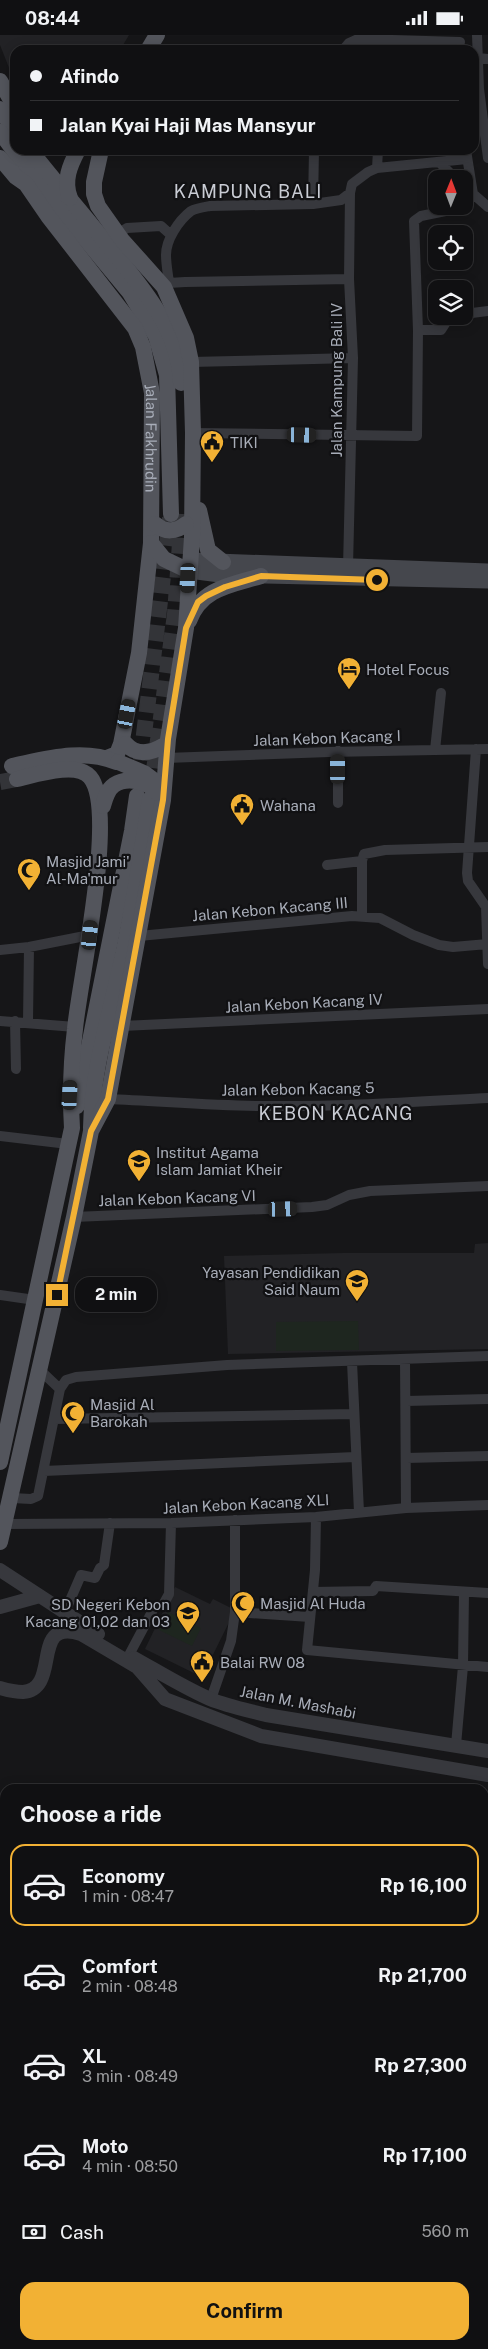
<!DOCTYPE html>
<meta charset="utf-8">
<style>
:root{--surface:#101012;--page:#19191b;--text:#f1f3f6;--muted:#9c9d9f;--line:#303032;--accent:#f2b134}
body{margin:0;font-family:"Public Sans",sans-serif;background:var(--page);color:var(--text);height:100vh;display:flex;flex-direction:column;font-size:19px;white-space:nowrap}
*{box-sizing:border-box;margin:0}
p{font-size:16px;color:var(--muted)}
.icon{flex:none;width:28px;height:28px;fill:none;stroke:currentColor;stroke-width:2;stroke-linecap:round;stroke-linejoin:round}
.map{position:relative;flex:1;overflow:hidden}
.sheet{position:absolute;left:0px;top:1749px;width:489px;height:566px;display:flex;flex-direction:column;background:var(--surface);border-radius:15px 15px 0 0;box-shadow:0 2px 12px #0003,0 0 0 1px var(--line)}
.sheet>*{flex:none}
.top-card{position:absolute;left:10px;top:10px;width:469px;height:110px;border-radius:15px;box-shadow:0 2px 12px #0003,0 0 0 1px var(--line);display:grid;align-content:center;height:110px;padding:0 20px;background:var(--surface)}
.needle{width:32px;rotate:1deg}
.fabs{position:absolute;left:428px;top:135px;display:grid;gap:10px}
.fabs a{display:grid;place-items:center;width:45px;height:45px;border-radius:10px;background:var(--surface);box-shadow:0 2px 12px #0003,0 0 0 1px var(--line);font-size:25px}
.end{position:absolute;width:22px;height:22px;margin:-11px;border:6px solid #f2b134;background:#111;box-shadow:0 0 0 2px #111}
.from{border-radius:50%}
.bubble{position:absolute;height:35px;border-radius:15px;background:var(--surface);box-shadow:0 2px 12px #0003,0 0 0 1px var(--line);font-size:16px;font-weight:700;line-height:35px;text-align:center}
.car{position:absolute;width:15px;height:30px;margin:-15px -8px;border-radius:6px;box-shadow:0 0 4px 1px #0007;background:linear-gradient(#222 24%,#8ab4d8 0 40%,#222 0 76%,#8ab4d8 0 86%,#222 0)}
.top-card b{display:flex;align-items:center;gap:18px;height:48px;font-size:19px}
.top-card b+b{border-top:1px solid var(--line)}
.top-card i{width:12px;height:12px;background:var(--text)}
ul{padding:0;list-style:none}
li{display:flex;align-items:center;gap:15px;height:82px;margin:0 10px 8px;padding:0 10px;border:2px solid transparent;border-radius:15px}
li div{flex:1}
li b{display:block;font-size:19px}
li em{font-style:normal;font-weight:700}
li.active{border-color:var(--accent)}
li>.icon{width:45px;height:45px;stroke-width:1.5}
h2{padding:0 20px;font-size:22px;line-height:60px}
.pay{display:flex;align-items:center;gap:12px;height:55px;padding:0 20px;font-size:19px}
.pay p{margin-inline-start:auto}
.action{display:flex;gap:10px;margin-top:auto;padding:10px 20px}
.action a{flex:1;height:58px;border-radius:15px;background:var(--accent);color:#111;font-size:20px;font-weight:700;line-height:58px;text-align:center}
.status{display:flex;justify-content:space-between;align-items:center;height:35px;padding:0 25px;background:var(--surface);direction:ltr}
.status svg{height:14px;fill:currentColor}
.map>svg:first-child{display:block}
.built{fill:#222225}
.pitch{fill:#1e261f}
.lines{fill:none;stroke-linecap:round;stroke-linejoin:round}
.primary-tunnel{stroke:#333438;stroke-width:16;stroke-dasharray:16 8;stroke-linecap:butt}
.minor{stroke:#37383d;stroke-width:10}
.tertiary{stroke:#37383d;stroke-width:14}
.secondary{stroke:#45474d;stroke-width:15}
.primary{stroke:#53555c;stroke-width:16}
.primary-bridge{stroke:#53555c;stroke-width:16}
.route{stroke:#f2b134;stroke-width:6}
.labels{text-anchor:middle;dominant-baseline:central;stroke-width:4.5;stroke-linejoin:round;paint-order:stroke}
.street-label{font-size:15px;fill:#a8adb8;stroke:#111113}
.poi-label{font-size:15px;fill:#a8adb8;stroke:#111113;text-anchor:start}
.quarter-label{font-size:18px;letter-spacing:1px;fill:#c9ccd4;stroke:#111113}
</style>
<div class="status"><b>08:44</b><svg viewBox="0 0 49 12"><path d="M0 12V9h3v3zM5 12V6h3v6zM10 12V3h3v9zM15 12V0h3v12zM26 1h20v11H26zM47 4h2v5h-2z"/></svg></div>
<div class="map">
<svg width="488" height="2314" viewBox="0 0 488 2314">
<rect width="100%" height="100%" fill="#161618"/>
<path class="built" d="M0,0H129L120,15H15V48L0,10Z
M488,1208V1314L228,1319L224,1221L343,1218H474L475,1209Z
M175,1552L210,1569L213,1564L235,1575L202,1642L145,1614Z"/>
<path class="pitch" d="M358,1286L359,1315L276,1316V1287Z
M168,1577L201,1593L192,1611L159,1595Z"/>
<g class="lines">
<path class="primary-tunnel" d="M0,747L17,744
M138,749L170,483
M151,757L175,579L182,479"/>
<path class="minor" d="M477,0L479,54L488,123
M388,3V15
M343,15L349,8L358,4L460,7
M478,23L488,24
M466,115L473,159
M439,127L456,144
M377,133L378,115
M464,151L488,172
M313,169L314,115
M117,199L127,193L161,191L171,200
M169,248C168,239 166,229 166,220C166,205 178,186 191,176C196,173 204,172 210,171L313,169L341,165L350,158L352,149L368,137L377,133L467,124
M164,252L169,248L185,247L349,244
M464,279L488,276
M418,295H441L450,281
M191,327L353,323
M193,398L417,401L418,295L414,186L421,181L465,172L473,159
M348,532L353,323L349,244L350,158
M476,714L467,838L468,846L486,872L488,929
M435,715L441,658
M166,723L329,717L488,714
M338,768V716
M362,826V882
M327,830L362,826L364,819L385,815L488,812
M139,901L352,881L380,883L413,900L439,910L453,912L488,909
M0,915L29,912L90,900
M0,986L75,992
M15,986L16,1034
M28,987L29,912
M122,991L488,974
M108,1064C160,1066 212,1071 264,1071C339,1072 413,1067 488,1063
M0,1101L68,1109
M74,1182L312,1172L327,1170L349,1160L370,1156L488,1151
M0,1260L35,1265
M405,1324L406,1473
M352,1327L359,1477
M40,1335L60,1354
M406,1366L488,1364
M54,1384L354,1379
M406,1423L488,1421
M44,1436L355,1422
M12,1463L31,1464L38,1461L60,1354L66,1345L76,1342L227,1330L488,1321
M316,1482L315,1535L307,1615L488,1632
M5,1489L171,1488L316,1482L406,1473L488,1470
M313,1557L373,1556L376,1551L488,1558
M65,1577L81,1540L95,1543L100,1533L104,1530L110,1488
M235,1577L310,1582
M129,1620L155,1571L163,1570L169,1559L171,1488
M211,1664L231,1606L235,1577V1485
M456,1710L463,1631L464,1558
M0,2012H5
M488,2225V2269
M0,2292H5
M214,2314V2310
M228,2314L229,2310"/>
<path class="tertiary" d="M0,1535L98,1599
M0,1572L40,1561
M134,1623C159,1637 183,1652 210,1664C227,1671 247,1675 266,1680L488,1716
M0,1653C7,1655 16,1657 23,1657C62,1654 29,1582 81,1599L137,1632L165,1664L261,1701L488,1740"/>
<path class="secondary" d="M190,525L488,536
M189,536L220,540L488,546"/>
<g class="primary">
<path d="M148,15L157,0"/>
<path d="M0,46L15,72"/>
<path d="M0,74L15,96"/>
<path d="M0,97L34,142L130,258L156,301L167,340L171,479"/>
<path d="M30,115C55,147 82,178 107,209C141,251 179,293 181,348"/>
<path id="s1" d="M0,123L16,142L26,149L48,181L135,293L143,312L152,358L151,508L139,618L121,709L117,719L107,723"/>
<path d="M70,163C63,146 70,130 78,115"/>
<path d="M199,475L208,515L223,527"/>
<path d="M151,508L164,524L189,536"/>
<path d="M189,586C201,553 231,550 261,541"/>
<path d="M12,731C46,724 83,713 116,727"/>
<path d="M77,1071L132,796L137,761"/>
<path d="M91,1093C92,1032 113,970 125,910C135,862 142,812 150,764"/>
<path d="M0,1427L72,1093C70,1060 71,1027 75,994C79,948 118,775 90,742C77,726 35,740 17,744"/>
<path d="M0,1507L74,1182L91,1096L108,1064L163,765L168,704L186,593L192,502L193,398L191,327L186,303L164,252L122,205L98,171L94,159V147L101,115"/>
</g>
<path class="primary-bridge" d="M155,489C165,498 176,497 186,489
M126,709C136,721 151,718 163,711
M118,727L144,738L156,747
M103,771C105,764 107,755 114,750C128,741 148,747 158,758"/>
</g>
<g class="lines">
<path class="route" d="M57,1260L91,1096L108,1064L163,765L168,704L186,593L198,567L206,561L225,552L261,541L377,545"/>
</g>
<defs>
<g id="civic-pin" transform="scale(1.25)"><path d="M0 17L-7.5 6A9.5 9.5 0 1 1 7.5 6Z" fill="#f2b134" stroke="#111113"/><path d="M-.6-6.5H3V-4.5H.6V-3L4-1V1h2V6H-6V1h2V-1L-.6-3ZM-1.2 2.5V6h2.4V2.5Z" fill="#111"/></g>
<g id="hotel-pin" transform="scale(1.25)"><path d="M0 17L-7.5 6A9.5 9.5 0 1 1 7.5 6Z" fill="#f2b134" stroke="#111113"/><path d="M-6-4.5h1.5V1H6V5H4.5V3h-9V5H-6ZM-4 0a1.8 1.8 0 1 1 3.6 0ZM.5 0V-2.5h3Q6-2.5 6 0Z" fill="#111"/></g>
<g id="mosque-pin" transform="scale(1.25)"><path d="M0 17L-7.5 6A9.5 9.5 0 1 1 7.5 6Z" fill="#f2b134" stroke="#111113"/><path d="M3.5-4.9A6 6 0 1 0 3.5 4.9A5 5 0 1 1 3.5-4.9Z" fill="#111"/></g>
<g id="university-pin" transform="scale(1.25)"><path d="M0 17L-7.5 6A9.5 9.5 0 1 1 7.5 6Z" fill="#f2b134" stroke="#111113"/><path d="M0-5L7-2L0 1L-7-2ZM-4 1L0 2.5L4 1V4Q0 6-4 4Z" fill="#111"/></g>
<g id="school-pin" transform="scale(1.25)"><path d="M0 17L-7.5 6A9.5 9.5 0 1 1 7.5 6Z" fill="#f2b134" stroke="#111113"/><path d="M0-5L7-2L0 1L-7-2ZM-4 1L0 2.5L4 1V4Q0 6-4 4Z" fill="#111"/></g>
</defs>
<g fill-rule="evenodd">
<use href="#civic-pin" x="212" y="407"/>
<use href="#hotel-pin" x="349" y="634"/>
<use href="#civic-pin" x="242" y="770"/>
<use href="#mosque-pin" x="29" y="835"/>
<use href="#university-pin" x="139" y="1126"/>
<use href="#school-pin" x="357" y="1246"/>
<use href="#mosque-pin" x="73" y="1378"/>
<use href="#mosque-pin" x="243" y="1568"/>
<use href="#school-pin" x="188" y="1578"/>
<use href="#civic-pin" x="202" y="1627"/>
</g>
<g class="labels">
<g class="street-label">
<text transform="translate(336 345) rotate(-90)">Jalan Kampung Bali IV</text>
<text stroke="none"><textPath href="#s1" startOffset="330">Jalan Fakhrudin</textPath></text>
<text transform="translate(327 703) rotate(-2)">Jalan Kebon Kacang I</text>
<text transform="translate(270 874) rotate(-5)">Jalan Kebon Kacang III</text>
<text transform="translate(304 968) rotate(-3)">Jalan Kebon Kacang IV</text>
<text transform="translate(298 1054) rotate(-1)">Jalan Kebon Kacang 5</text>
<text transform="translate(177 1163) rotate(-2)">Jalan Kebon Kacang VI</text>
<text transform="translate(246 1469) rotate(-3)">Jalan Kebon Kacang XLI</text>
<text transform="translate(298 1667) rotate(11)">Jalan M. Mashabi</text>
</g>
<g class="poi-label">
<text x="230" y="407">TIKI</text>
<text x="366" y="634">Hotel Focus</text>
<text x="260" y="770">Wahana</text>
<text x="46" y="826">Masjid Jami'<tspan x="46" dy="17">Al-Ma'mur</tspan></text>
<text x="156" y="1117">Institut Agama<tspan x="156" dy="17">Islam Jamiat Kheir</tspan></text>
<text x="340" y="1237" text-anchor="end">Yayasan Pendidikan<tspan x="340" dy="17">Said Naum</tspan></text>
<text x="90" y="1369">Masjid Al<tspan x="90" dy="17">Barokah</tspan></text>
<text x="260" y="1568">Masjid Al Huda</text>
<text x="170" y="1569" text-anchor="end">SD Negeri Kebon<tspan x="170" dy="17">Kacang 01,02 dan 03</tspan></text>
<text x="220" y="1627">Balai RW 08</text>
</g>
<g class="quarter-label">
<text x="248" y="156">KAMPUNG BALI</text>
<text x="336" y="1078">KEBON KACANG</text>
</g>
</g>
</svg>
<div class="fabs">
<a><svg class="needle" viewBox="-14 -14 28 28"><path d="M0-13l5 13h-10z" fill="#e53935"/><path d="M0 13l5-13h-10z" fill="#9c9d9f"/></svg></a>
<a><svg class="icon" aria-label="locate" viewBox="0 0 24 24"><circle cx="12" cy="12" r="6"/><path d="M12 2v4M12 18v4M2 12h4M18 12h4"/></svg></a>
<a><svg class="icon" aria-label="layers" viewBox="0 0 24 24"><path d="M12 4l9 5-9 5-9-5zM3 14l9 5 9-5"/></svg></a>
</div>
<i class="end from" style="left:377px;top:545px"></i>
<i class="end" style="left:57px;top:1260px"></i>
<div class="bubble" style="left:75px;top:1242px;width:82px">2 min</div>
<i class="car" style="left:302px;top:400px;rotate:91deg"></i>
<i class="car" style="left:188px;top:543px;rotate:183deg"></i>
<i class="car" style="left:127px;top:679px;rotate:11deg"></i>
<i class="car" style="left:338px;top:734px;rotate:0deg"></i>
<i class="car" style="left:90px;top:900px;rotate:6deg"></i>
<i class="car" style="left:70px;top:1060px;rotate:3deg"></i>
<i class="car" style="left:283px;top:1174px;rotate:88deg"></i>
<div class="top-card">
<b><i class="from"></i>Afindo</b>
<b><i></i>Jalan Kyai Haji Mas Mansyur</b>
</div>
<section class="sheet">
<h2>Choose a ride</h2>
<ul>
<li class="active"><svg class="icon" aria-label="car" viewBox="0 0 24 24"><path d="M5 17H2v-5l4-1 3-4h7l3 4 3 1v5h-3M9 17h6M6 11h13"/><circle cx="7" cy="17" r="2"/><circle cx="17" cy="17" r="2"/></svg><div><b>Economy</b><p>1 min · 08:47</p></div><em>Rp 16,100</em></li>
<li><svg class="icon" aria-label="car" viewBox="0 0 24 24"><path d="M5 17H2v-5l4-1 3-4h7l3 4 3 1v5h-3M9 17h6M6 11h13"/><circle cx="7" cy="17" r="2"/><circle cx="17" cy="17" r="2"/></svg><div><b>Comfort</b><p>2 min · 08:48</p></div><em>Rp 21,700</em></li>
<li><svg class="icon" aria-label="car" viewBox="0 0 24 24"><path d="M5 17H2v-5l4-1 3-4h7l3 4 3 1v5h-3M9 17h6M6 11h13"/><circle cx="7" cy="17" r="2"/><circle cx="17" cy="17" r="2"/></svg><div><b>XL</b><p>3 min · 08:49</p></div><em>Rp 27,300</em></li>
<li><svg class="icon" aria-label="car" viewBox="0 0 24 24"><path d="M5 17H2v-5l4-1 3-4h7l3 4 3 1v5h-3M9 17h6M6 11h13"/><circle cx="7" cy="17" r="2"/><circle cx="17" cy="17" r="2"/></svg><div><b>Moto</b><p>4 min · 08:50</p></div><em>Rp 17,100</em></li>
</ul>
<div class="pay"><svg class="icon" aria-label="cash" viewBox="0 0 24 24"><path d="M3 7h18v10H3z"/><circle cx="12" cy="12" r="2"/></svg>Cash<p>560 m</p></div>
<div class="action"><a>Confirm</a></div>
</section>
</div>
